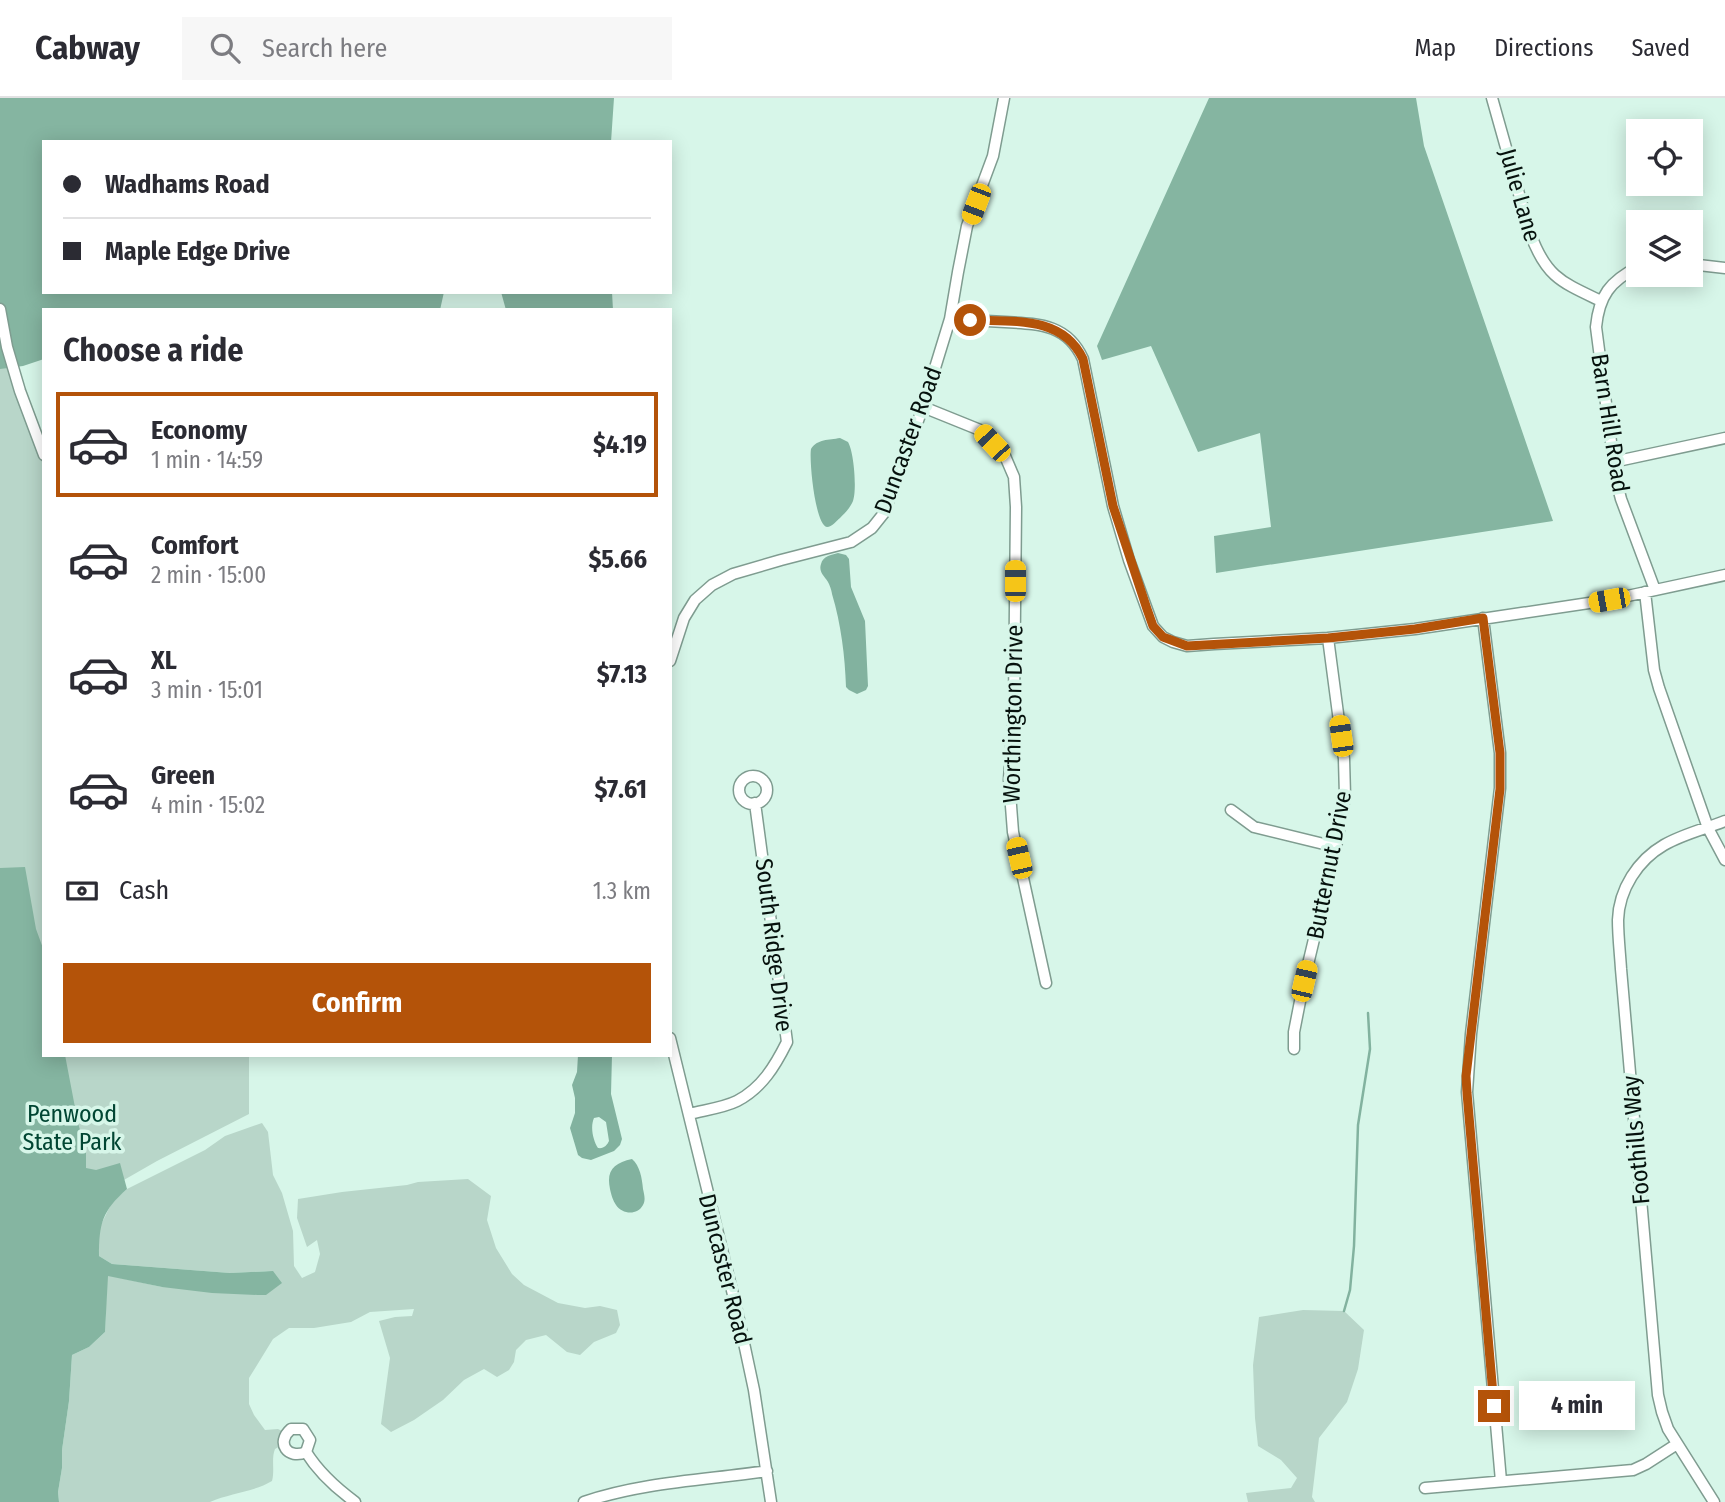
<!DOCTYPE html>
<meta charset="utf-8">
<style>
:root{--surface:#fff;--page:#f7f7f7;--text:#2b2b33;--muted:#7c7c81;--line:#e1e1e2;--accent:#b45309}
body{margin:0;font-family:"Fira Sans Condensed",sans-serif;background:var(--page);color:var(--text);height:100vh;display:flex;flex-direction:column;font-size:26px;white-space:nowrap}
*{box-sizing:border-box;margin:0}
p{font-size:23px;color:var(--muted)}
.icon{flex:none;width:38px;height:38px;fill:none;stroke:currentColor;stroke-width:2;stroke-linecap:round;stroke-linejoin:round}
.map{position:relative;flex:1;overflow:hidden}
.panel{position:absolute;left:42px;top:210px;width:630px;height:749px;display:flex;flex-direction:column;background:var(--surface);border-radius:0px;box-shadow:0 4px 18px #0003}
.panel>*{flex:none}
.banner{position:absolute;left:42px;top:42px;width:630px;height:154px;border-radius:0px;box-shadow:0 4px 18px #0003;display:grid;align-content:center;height:154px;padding:0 21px;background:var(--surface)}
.buttons{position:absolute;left:1626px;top:21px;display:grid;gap:14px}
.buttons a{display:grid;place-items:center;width:77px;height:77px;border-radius:0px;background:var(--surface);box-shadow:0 4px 18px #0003;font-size:35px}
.end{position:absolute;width:32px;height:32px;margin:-16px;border:9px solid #b45309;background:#fff;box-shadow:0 0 0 4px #fff}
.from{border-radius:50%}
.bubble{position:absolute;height:49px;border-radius:0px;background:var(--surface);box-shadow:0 4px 18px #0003;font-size:23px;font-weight:700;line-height:49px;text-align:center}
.car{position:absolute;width:21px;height:42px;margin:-21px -10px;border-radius:9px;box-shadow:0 0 5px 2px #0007;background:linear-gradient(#f5c518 24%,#345 0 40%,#f5c518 0 76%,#345 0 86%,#f5c518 0)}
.banner b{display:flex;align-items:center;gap:24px;height:66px;font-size:26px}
.banner b+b{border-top:2px solid var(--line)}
.banner i{width:18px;height:18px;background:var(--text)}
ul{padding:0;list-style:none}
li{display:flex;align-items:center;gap:21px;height:105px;margin:0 14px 10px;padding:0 7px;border:4px solid transparent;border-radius:0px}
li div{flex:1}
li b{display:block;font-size:26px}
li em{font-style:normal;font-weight:700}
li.on{border-color:var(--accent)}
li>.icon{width:63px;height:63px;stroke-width:1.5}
h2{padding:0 21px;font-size:32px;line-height:84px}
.pay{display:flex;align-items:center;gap:18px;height:77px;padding:0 21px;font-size:26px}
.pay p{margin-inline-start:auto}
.primary-button{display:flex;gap:14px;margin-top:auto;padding:14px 21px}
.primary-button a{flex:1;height:80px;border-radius:0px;background:var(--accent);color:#fff;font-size:28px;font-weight:700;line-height:80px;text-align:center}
header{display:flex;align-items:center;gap:42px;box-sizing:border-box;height:98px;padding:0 35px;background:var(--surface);border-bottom:2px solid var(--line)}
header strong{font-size:33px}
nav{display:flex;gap:38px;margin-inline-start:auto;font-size:24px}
.search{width:490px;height:63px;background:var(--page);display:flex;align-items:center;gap:18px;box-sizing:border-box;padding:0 24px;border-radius:0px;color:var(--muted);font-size:26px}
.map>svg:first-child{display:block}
.green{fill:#b8d6c9}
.forest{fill:#85b5a1}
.water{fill:#82b29f;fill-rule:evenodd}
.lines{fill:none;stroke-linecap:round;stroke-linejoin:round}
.stream{stroke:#82b29f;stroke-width:2.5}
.minor-casing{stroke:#7f9c90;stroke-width:13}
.minor{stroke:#fff;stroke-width:10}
.route{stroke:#b45309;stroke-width:9}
.labels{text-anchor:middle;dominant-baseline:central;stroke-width:7;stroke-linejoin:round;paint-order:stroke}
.street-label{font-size:24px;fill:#06110d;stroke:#d7f6e9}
.park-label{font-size:24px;fill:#014633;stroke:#d7f6e9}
</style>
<header>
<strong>Cabway</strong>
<div class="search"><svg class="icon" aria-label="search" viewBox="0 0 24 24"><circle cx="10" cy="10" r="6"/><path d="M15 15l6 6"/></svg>Search here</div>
<nav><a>Map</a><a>Directions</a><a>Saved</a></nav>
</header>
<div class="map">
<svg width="1725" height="1404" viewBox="0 0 1725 1404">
<rect width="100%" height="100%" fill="#d7f6e9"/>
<path class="green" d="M0,211L44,357V957H249V1016L157,1063L96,1098L33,1404H0Z
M262,1025L268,1034L273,1077L282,1095L293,1133L294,1168L302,1180L315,1174L320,1156L317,1142L307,1149L297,1120L298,1101L342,1094L407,1087L418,1084L468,1081L491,1098L487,1122L496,1150L512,1176L524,1187L558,1205L585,1210L600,1208L617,1212L620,1227L616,1235L594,1244L580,1257L567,1254L546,1237L526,1242L516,1252L514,1264L509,1272L497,1279L484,1271L464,1282L443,1302L414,1322L391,1334L381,1326L390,1260L379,1223L395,1219L412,1218L414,1211L370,1214L351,1224L314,1230H289L273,1241L249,1280V1306L254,1317L265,1332L278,1331L286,1335L284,1346L275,1351C271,1361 275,1372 272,1383C254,1394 230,1395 210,1404H59L58,1394L62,1370V1352L69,1303L72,1257L89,1249L105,1234L107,1177L162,1189L273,1173L230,1175L112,1166L99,1158V1131L112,1104L127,1091L205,1052L225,1038Z
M1303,1212L1344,1213L1364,1232L1358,1271L1347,1304L1319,1340L1312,1399L1315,1404H1248L1246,1395L1291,1390L1297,1380L1281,1362L1258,1348L1255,1320L1253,1267L1259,1219Z"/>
<path class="forest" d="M0,0H614L611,44H44V194H444L440,212H44V261L23,268L0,271Z
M1209,0H1416L1424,48L1553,423L1216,475L1214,438L1271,429L1260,335L1198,354L1151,248L1102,262L1097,248Z
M501,194H612L613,212H506Z
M25,769L36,831L44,853V957H65L78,1025L86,1053V1070L96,1072L120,1065L127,1091C102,1113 99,1126 99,1158L112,1166L230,1175L273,1173L282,1185L266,1197H258L212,1195L162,1189L108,1178L105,1234L89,1249L72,1257L69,1303L62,1352V1370L58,1394L59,1404H0V770Z"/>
<path class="water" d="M840,340L848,344C854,354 857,392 853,403C850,410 845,415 840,420C836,423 832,429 827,429C815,427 809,362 811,351C817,341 829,342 840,340Z
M838,455L846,457L849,461L851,489L865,523L868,588L866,592L857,596L849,592L846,589C845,558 841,526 832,496C832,494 830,488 829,486C826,479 818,475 821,466C823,458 831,457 838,455Z
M578,957H612L611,996L622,1041L620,1047L614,1053L591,1062L582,1060L578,1057L570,1030L575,1015V1000L572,987L577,974ZM599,1019L606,1024L609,1043C607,1047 604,1051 598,1050C593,1042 590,1029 594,1020Z
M632,1061C640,1068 642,1080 643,1091C644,1096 646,1102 643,1107C637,1118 622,1116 616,1107C613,1103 611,1096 610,1091C606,1072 614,1065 632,1061Z"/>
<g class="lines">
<path class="stream" d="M1344,1213L1350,1192L1354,1148L1358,1027L1370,951L1368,915"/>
<g class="minor-casing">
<path id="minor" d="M1492,0L1530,135C1546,179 1561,184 1601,203
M1690,166L1725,170
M1638,169C1610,183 1599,198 1596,229L1616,382L1621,401L1655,492
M0,211L7,249L20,293L44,357
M950,221C968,222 987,223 1005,224C1039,226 1067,226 1083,261L1113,408L1129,462L1153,528L1163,539L1173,544L1187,548L1214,546L1328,540L1415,531L1609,502L1725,477
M923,309L980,332L1005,358L1014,379L1016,409L1014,607L1009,682L1013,734L1046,885
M1613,364L1725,340
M1645,494L1654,572L1659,590L1708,730L1725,762
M1483,520L1500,655V690L1471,936L1467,994L1501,1383
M670,563L684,520L695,502L712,487L733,476L781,462L851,444L872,430L884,415L923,309L950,221L958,174L967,128L993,58L1004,0
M739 692a14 14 0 1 1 28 0a14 14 0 1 1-28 0Z
M1231,712L1254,729L1336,749
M670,940L738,1217L754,1292L771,1404
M1294,951V934L1304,883L1336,749L1345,698L1344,661L1328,540
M689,1016C704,1012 723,1010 737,1003C762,990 775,968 787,944L755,705
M306,1354C288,1362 275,1345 291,1331H303L310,1342L306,1354C319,1375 336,1390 355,1404
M1425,1390L1633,1372L1646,1366L1677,1346
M584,1404C643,1384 706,1382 767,1373
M1714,1404L1668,1331L1662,1314L1658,1297L1621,871C1620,855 1618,838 1618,822C1619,791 1638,762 1664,747C1683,736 1705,731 1725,723"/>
</g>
<use href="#minor" class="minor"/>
</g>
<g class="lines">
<path class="route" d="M970,222C1012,224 1062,217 1083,261L1113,408L1147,511L1153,528L1163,539L1187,548L1328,540L1415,531L1483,520L1500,655V691L1471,936L1466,978L1467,995L1494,1308"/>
</g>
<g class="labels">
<g class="street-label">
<text transform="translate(1520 97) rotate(74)">Julie Lane</text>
<text transform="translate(1610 325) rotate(81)">Barn Hill Road</text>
<text transform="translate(908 342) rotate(-70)">Duncaster Road</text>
<text transform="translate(1013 616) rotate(-89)">Worthington Drive</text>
<text transform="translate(1329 767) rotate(-79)">Butternut Drive</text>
<text transform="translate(774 847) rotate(83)">South Ridge Drive</text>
<text transform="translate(1636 1042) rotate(-95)">Foothills Way</text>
<text transform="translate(725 1171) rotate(76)">Duncaster Road</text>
</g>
<g class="park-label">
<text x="72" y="1016">Penwood<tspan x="72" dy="28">State Park</tspan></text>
</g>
</g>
</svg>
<div class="buttons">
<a><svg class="icon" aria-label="locate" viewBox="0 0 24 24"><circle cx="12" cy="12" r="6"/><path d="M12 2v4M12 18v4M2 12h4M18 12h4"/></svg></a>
<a><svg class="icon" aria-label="layers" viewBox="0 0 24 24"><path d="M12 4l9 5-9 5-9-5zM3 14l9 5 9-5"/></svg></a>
</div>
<i class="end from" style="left:970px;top:222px"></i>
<i class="end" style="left:1494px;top:1308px"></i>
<div class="bubble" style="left:1519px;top:1283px;width:116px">4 min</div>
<i class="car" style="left:976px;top:106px;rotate:201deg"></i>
<i class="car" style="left:992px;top:345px;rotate:317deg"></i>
<i class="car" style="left:1015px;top:483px;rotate:0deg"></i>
<i class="car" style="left:1609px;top:502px;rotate:260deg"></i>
<i class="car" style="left:1341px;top:638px;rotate:352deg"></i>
<i class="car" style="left:1019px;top:760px;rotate:347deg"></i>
<i class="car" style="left:1304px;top:883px;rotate:13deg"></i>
<div class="banner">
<b><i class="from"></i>Wadhams Road</b>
<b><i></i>Maple Edge Drive</b>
</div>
<section class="panel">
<h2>Choose a ride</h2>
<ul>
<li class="on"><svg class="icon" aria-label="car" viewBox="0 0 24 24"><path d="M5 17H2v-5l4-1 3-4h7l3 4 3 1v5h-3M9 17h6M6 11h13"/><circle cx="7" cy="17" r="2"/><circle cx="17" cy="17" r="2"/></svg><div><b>Economy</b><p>1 min · 14:59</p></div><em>$4.19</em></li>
<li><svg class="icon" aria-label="car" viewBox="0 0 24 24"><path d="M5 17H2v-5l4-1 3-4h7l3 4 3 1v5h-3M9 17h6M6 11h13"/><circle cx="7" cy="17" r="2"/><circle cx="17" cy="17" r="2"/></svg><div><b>Comfort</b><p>2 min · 15:00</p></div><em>$5.66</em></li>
<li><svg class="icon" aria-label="car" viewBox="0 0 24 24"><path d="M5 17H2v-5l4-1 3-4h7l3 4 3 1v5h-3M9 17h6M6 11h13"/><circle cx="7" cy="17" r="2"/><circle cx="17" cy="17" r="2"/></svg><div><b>XL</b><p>3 min · 15:01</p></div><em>$7.13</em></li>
<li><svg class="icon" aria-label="car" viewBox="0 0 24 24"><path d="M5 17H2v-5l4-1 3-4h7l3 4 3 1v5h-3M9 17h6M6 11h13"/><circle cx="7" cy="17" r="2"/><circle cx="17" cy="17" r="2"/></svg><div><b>Green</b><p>4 min · 15:02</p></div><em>$7.61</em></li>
</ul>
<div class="pay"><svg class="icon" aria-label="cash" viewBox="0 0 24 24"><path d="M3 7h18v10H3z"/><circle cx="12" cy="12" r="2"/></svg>Cash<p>1.3 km</p></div>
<div class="primary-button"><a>Confirm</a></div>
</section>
</div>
